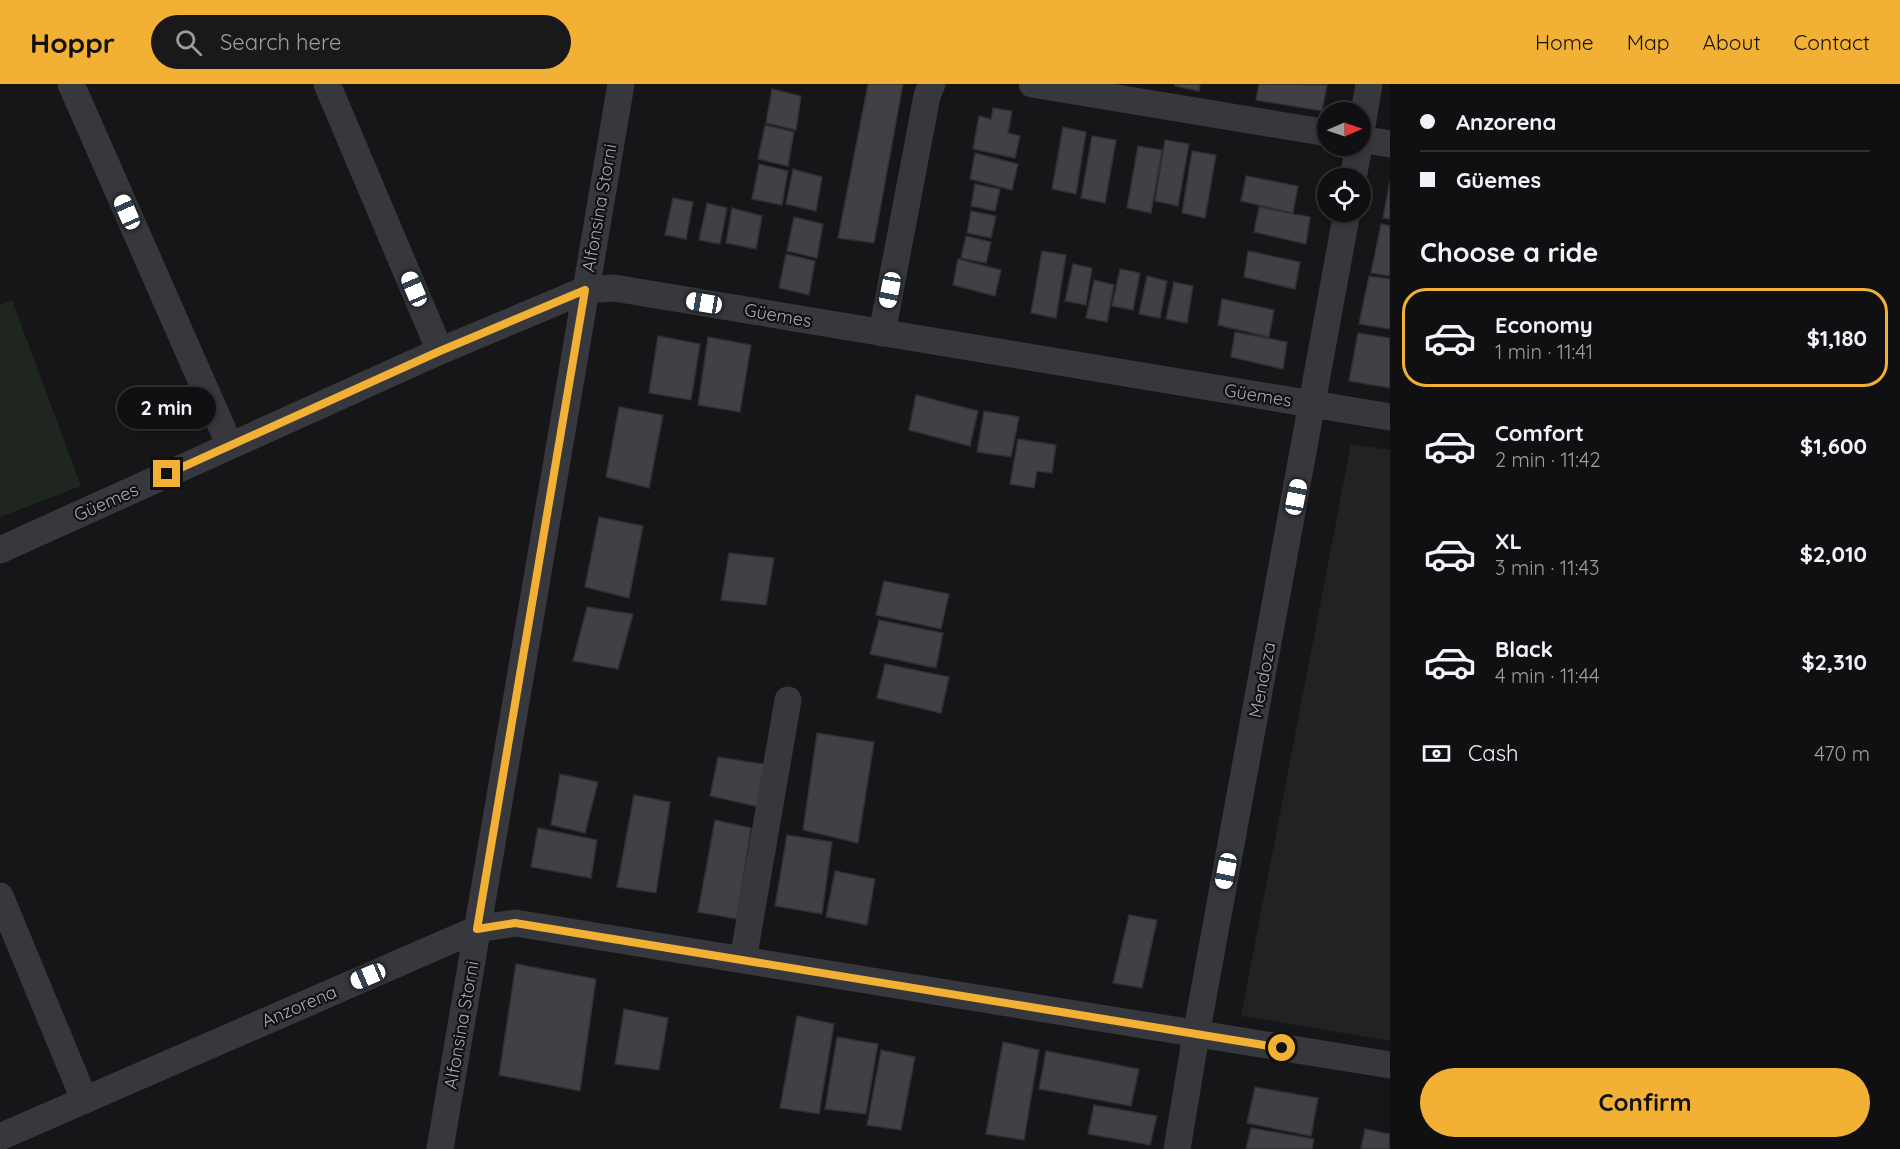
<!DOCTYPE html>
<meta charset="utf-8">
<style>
:root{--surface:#101012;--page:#19191b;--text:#f1f3f6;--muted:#9c9d9f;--line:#303032;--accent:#f2b134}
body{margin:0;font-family:Quicksand,sans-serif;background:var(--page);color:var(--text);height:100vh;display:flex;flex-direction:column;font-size:22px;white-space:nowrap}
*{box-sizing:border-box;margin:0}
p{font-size:20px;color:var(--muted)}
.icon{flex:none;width:33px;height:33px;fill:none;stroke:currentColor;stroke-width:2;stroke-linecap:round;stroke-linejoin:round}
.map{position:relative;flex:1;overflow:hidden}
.side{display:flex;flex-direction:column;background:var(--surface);width:510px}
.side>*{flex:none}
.hud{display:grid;align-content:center;height:132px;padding:0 30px;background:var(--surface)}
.needle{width:39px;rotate:88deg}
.fabs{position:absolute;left:1317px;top:18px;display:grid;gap:12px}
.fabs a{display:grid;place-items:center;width:54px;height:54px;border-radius:50%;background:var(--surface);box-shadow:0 3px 9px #0003,0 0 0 2px var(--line);font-size:30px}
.end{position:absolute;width:27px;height:27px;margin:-14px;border:8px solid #f2b134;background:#111;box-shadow:0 0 0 3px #111}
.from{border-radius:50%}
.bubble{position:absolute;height:42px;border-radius:21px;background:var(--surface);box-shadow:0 3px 9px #0003,0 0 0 2px var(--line);font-size:20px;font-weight:700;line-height:42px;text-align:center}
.car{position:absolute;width:18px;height:36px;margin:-18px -9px;border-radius:8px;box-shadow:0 0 4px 2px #0007;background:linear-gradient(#fff 24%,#345 0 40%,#fff 0 76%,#345 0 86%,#fff 0)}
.hud b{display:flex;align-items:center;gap:21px;height:57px;font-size:22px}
.hud b+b{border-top:2px solid var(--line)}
.hud i{width:15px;height:15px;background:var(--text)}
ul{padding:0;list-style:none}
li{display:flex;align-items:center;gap:18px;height:99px;margin:0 12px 9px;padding:0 18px;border:3px solid transparent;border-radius:24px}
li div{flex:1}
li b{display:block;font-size:22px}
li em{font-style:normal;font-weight:700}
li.on{border-color:var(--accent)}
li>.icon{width:54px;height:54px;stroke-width:1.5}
h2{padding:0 30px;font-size:27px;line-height:72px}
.pay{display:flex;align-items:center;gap:15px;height:66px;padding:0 30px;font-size:22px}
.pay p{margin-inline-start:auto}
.button{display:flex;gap:12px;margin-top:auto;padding:12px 30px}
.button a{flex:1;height:69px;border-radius:36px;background:var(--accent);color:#111;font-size:24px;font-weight:700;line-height:69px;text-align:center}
header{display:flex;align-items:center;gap:36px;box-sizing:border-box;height:84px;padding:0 30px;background:var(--accent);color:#111}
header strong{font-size:28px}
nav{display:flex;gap:33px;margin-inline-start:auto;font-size:21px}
.search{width:420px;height:54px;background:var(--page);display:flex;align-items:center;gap:15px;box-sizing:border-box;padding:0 21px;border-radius:33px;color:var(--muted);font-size:22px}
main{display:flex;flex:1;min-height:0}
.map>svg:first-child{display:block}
.built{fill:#222225}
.park{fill:#1e261f}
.building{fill:#404145;stroke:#303034;stroke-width:1.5}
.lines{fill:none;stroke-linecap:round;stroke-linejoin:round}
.street{stroke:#37383d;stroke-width:27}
.route{stroke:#f2b134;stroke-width:8}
.labels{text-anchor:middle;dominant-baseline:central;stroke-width:4.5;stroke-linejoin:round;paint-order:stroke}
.street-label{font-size:18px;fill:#a8adb8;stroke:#111113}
</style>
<header>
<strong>Hoppr</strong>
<div class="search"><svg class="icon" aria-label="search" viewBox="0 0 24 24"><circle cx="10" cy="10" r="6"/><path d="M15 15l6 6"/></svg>Search here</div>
<nav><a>Home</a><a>Map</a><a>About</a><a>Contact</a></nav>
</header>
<main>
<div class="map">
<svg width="1390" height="1065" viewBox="0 0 1390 1065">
<rect width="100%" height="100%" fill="#161618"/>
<path class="built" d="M1351,360L1390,366V957L1241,932Z"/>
<path class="park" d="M12,216L81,402L0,433V221Z"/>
<path class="building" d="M868,0H903L874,159L838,154Z
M1175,0H1200L1199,7L1175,2Z
M1259,0L1327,1L1322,27L1256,16Z
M772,5L801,12L796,46L766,39Z
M993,24L1012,27L1008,49L1020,52L1015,74L973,65L979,32L991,35Z
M765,41L794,48L788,82L758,75Z
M1063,43L1086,48L1076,110L1052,105Z
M1092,52L1116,56L1105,119L1081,114Z
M1165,56L1189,60L1178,122L1155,117Z
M1138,62L1162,66L1151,129L1127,124Z
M1192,67L1216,71L1205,134L1182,129Z
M975,69L1018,80L1012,106L970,95Z
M759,80L788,87L782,121L752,115Z
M793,85L822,93L816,127L786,120Z
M1246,92L1298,102L1293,129L1241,117Z
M1390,97V135L1383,134Z
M975,100L1000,105L995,127L971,122Z
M673,114L693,118L686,155L665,151Z
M707,119L727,124L720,160L699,156Z
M1259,123L1310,133L1306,160L1254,148Z
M732,124L762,132L756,165L726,159Z
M971,127L996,132L991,154L967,149Z
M794,133L823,140L817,174L787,167Z
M1381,140L1390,142V192L1371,189Z
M966,152L991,158L986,179L961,174Z
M1042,167L1066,171L1056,234L1031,229Z
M1248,167L1300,178L1295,205L1244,193Z
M786,170L815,177L809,211L779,204Z
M958,175L1001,186L995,212L953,201Z
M1073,180L1092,184L1086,221L1065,217Z
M1120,185L1140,189L1133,226L1112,222Z
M1147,192L1167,197L1160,234L1139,230Z
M1369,192L1390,195V245L1359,240Z
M1094,196L1114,201L1107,238L1086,234Z
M1174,198L1193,202L1187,239L1166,235Z
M1222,215L1274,226L1269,253L1218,241Z
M1235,248L1287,258L1283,285L1231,273Z
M1358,249L1390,254V304L1349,297Z
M658,252L700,260L691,316L649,309Z
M708,253L751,261L740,328L698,321Z
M916,311L978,327L970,362L909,346Z
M619,323L663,331L649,404L606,393Z
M984,327L1019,333L1011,373L977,368Z
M1018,355L1056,361L1052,389L1037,387L1034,404L1010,400Z
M599,433L643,442L629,514L585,503Z
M729,469L774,474L766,521L721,516Z
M884,497L949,510L941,545L876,531Z
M587,523L633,530L618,585L573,577Z
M879,536L943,549L936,584L870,570Z
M885,580L949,593L941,629L877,614Z
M817,649L874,658L858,759L803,746Z
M718,673L768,681L760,723L710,712Z
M560,690L598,698L585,749L551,741Z
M634,711L670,718L656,809L617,803Z
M715,736L751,744L737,835L698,828Z
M538,744L597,756L591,794L531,783Z
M787,751L832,758L822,830L775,822Z
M835,787L875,795L867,841L826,833Z
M1129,831L1157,836L1142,904L1113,899Z
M516,880L596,895L580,1007L499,991Z
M624,925L668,934L659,986L615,980Z
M797,932L834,940L819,1030L780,1024Z
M837,953L878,960L866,1030L825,1025Z
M1003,958L1039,966L1024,1056L986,1050Z
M881,966L915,973L901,1046L867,1041Z
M1046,967L1139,985L1131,1022L1039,1005Z
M1255,1003L1318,1014L1311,1052L1247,1039Z
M1094,1021L1157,1032L1150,1061L1088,1050Z
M1251,1044L1314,1055L1312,1065H1246Z
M1365,1045L1390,1050L1389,1065H1361Z"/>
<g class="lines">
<path class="street" d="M71,0L230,362
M327,0L440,267
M1032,0L1328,49
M1360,54L1369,0
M1360,55L1390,60
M1353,94L1359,62
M882,249L927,12L932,0
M0,466L440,267L585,206L614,204L1390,333
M0,812L84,1015
M743,876L788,616
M0,1053L477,845L515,839L1390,981
M440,1065L621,0
M1177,1065L1196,951L1347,128"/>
</g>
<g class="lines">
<path class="route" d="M167,390L440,267L585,206L477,845L515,839L1282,964"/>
</g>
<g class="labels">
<g class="street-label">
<text transform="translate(599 124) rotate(-80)">Alfonsina Storni</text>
<text transform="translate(778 231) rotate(10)">Güemes</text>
<text transform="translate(1258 311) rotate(9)">Güemes</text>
<text transform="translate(106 418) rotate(-24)">Güemes</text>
<text transform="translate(1262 596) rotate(-79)">Mendoza</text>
<text transform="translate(299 922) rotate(-23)">Anzorena</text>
<text transform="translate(461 941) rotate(-80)">Alfonsina Storni</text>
</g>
</g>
</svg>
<div class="fabs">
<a><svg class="needle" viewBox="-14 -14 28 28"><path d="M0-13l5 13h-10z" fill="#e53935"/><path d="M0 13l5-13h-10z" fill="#9c9d9f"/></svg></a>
<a><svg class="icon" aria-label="locate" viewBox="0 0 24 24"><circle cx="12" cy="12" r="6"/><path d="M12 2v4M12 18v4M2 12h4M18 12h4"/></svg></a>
</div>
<i class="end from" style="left:1282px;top:964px"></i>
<i class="end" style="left:167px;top:390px"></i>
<div class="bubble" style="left:117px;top:303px;width:99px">2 min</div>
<i class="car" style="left:127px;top:128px;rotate:336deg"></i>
<i class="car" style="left:414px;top:205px;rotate:337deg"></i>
<i class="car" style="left:890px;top:206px;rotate:191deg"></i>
<i class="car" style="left:704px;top:219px;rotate:280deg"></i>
<i class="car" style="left:1296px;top:413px;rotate:11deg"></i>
<i class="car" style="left:1226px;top:787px;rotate:191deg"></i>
<i class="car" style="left:368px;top:892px;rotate:247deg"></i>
</div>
<section class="side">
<div class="hud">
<b><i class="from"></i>Anzorena</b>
<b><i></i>Güemes</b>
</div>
<h2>Choose a ride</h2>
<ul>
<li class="on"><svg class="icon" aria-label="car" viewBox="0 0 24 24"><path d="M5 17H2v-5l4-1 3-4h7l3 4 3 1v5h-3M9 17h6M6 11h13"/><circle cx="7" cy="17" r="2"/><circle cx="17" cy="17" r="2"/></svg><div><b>Economy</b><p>1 min · 11:41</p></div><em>$1,180</em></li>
<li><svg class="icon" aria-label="car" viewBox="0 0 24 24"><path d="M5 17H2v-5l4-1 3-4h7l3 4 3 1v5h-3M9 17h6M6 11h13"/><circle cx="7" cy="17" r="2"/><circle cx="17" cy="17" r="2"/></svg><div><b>Comfort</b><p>2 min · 11:42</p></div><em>$1,600</em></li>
<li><svg class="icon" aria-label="car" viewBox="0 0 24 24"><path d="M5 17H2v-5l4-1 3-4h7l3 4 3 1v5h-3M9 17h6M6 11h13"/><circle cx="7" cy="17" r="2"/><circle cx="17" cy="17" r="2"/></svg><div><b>XL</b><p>3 min · 11:43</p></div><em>$2,010</em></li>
<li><svg class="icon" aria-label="car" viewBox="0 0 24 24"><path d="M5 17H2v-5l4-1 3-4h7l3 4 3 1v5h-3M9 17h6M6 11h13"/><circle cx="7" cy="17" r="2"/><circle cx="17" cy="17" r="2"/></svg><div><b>Black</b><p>4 min · 11:44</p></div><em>$2,310</em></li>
</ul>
<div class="pay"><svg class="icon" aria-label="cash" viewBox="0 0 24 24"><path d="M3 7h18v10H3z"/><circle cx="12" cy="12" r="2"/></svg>Cash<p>470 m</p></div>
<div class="button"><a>Confirm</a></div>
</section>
</main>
